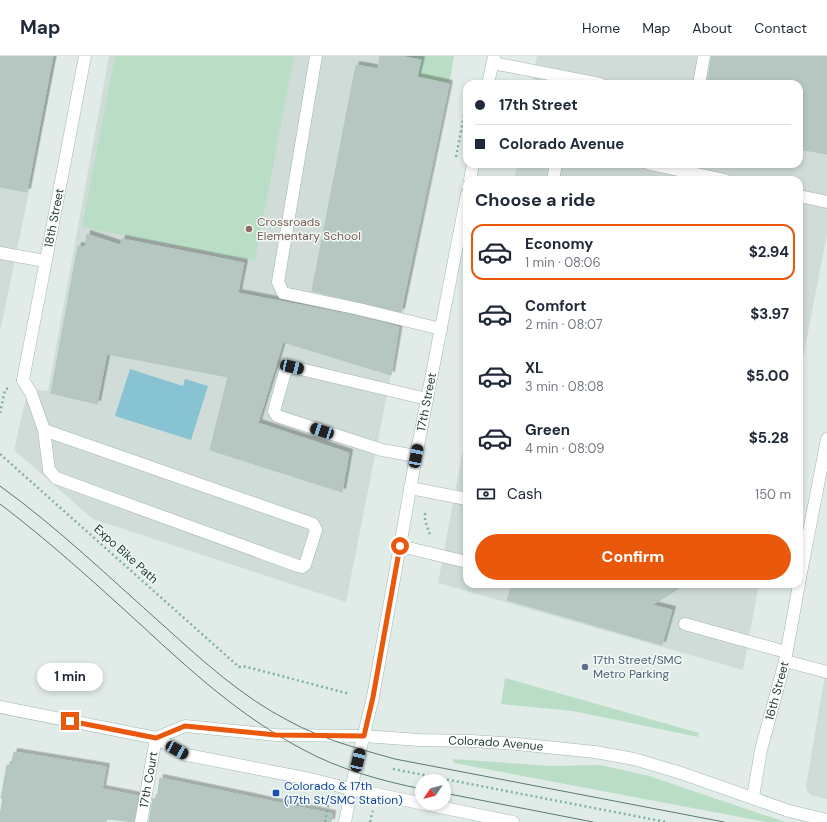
<!DOCTYPE html>
<meta charset="utf-8">
<style>
:root{--surface:#fff;--page:#f6f6f7;--text:#1f2937;--muted:#747a83;--line:#e0e1e3;--accent:#ea580c}
body{margin:0;font-family:"DM Sans",sans-serif;background:var(--page);color:var(--text);height:100vh;display:flex;flex-direction:column;font-size:15px;white-space:nowrap}
*{box-sizing:border-box;margin:0}
p{font-size:13px;color:var(--muted)}
.icon{flex:none;width:22px;height:22px;fill:none;stroke:currentColor;stroke-width:2;stroke-linecap:round;stroke-linejoin:round}
.map{position:relative;flex:1;overflow:hidden}
.drawer{position:absolute;left:463px;top:120px;width:340px;height:412px;display:flex;flex-direction:column;background:var(--surface);border-radius:12px;box-shadow:0 2px 6px #0003}
.drawer>*{flex:none}
.top-card{position:absolute;left:463px;top:24px;width:340px;height:88px;border-radius:12px;box-shadow:0 2px 6px #0003;display:grid;align-content:center;height:88px;padding:0 12px;background:var(--surface)}
.needle{width:26px;rotate:235deg}
.tools{position:absolute;left:415px;top:718px;display:grid;gap:8px}
.tools a{display:grid;place-items:center;width:36px;height:36px;border-radius:50%;background:var(--surface);box-shadow:0 2px 6px #0003;font-size:20px}
.end{position:absolute;width:18px;height:18px;margin:-9px;border:5px solid #ea580c;background:#fff;box-shadow:0 0 0 2px #fff}
.from{border-radius:50%}
.bubble{position:absolute;height:28px;border-radius:14px;background:var(--surface);box-shadow:0 2px 6px #0003;font-size:13px;font-weight:700;line-height:28px;text-align:center}
.car{position:absolute;width:12px;height:24px;margin:-12px -6px;border-radius:5px;box-shadow:0 0 3px 1px #0007;background:linear-gradient(#222 24%,#8ab4d8 0 40%,#222 0 76%,#8ab4d8 0 86%,#222 0)}
.top-card b{display:flex;align-items:center;gap:14px;height:38px;font-size:15px}
.top-card b+b{border-top:1px solid var(--line)}
.top-card i{width:10px;height:10px;background:var(--text)}
ul{padding:0;list-style:none}
li{display:flex;align-items:center;gap:12px;height:56px;margin:0 8px 6px;padding:0 4px;border:2px solid transparent;border-radius:12px}
li div{flex:1}
li b{display:block;font-size:15px}
li em{font-style:normal;font-weight:700}
li.active{border-color:var(--accent)}
li>.icon{width:36px;height:36px;stroke-width:1.5}
h2{padding:0 12px;font-size:18px;line-height:48px}
.pay{display:flex;align-items:center;gap:10px;height:44px;padding:0 12px;font-size:15px}
.pay p{margin-inline-start:auto}
.button{display:flex;gap:8px;margin-top:auto;padding:8px 12px}
.button a{flex:1;height:46px;border-radius:24px;background:var(--accent);color:#fff;font-size:16px;font-weight:700;line-height:46px;text-align:center}
header{display:flex;align-items:center;gap:24px;box-sizing:border-box;height:56px;padding:0 20px;background:var(--surface);border-bottom:1px solid var(--line)}
header strong{font-size:19px}
nav{display:flex;gap:22px;margin-inline-start:auto;font-size:14px}
.map>svg:first-child{display:block}
.built{fill:#cfdcd7}
.green{fill:#b9dec5}
.water{fill:#87c3d3}
.building{fill:#b6c7c1;stroke:#b3c6bf;filter:url(#shadow)}
.lines{fill:none;stroke-linecap:round;stroke-linejoin:round}
.lane-casing{stroke:#a4b4af;stroke-width:13}
.street-casing{stroke:#a4b4af;stroke-width:13}
.secondary-casing{stroke:#9fb8b1;stroke-width:13}
.path{stroke:#81b1a4;stroke-width:2.5;stroke-dasharray:2 3;stroke-linecap:butt}
.lane{stroke:#fff;stroke-width:12}
.street{stroke:#fff;stroke-width:12}
.secondary{stroke:#fff;stroke-width:12}
.tram{stroke:#5b7973;stroke-width:1}
.route{stroke:#ea580c;stroke-width:5}
.education-dot{fill:#8d6e63;stroke:#f2f9f6;stroke-width:1.5}
.service-dot{fill:#5c6f8a;stroke:#f2f9f6;stroke-width:1.5}
.transit-dot{fill:#1a4fb4;stroke:#f2f9f6;stroke-width:1.5}
.labels{text-anchor:middle;dominant-baseline:central;stroke-width:3;stroke-linejoin:round;paint-order:stroke}
.street-label{font-size:12px;fill:#213d37;stroke:#f2f9f6}
.education-label{font-size:12px;fill:#785e54;stroke:#f2f9f6;text-anchor:start}
.service-label{font-size:12px;fill:#4e5e75;stroke:#f2f9f6;text-anchor:start}
.transit-label{font-size:12px;fill:#164399;stroke:#f2f9f6;text-anchor:start}
</style>
<header>
<strong>Map</strong>
<nav><a>Home</a><a>Map</a><a>About</a><a>Contact</a></nav>
</header>
<div class="map">
<svg width="827" height="766" viewBox="0 0 827 766">
<defs>
<filter id="shadow"><feDropShadow dx="3.5" dy="-3.5" stdDeviation="0" flood-color="#0004"/></filter>
</defs>
<rect width="100%" height="100%" fill="#e1ece8"/>
<path class="built" d="M0,0H57L0,276Z
M109,0H454L346,546L93,463L14,394L28,333L48,335Z
M537,0H827V178L799,323V124H514L517,108H799V28H532Z
M467,373V528H759L743,614L438,527Z
M827,607V743L811,739L807,735L806,730Z"/>
<path class="green" d="M115,0H294L255,205L82,171Z
M399,0H454L449,28L417,21L421,4Z
M505,622L699,677L698,681L573,655L501,648Z
M453,703L552,710L600,709L649,720L785,766H766L454,707Z"/>
<path class="water" d="M130,313L183,330L185,323L208,330L191,384L115,360Z"/>
<path class="building" d="M0,0H53L27,136L0,131Z
M380,0H399L421,4L417,21L449,28L401,256L312,235L356,9L378,13Z
M712,0H827V98L799,93V28H707Z
M87,178L120,189L122,183L244,207L238,237L357,260L399,271L391,319L283,286L258,367L349,397L342,436L210,394L228,321L107,298L97,348L51,337L78,190L85,191Z
M512,528H686L652,549L672,554L662,589L507,544Z
M14,696L106,711L102,733L138,740L134,766L107,763L106,766H0V759L3,742H1L7,709H11Z
M160,722L332,758L331,766H149L153,742L157,743Z"/>
<g class="lines">
<g class="lane-casing">
<g id="lane">
<path d="M316,0L278,226L283,237L359,253L441,273"/>
<path d="M493,7L600,28"/>
<path d="M699,28L704,0"/>
<path d="M650,108L725,124"/>
<path d="M553,124L556,108"/>
<path d="M799,140L827,146"/>
<path d="M0,197L45,205"/>
<path d="M23,324L31,337L44,374L49,414L56,422L298,510L302,511L305,509L316,474L313,468L44,374"/>
<path d="M416,400L382,394L277,360L274,355L285,316L292,311L427,343"/>
<path d="M410,432L467,443"/>
<path d="M400,490L467,506"/>
<path d="M685,568L786,596"/>
<path d="M785,605L827,616"/>
<path id="s1" d="M141,766L156,682"/>
</g>
</g>
<g class="street-casing">
<g id="street">
<path id="s2" d="M23,324L85,0"/>
<path d="M799,527L827,383"/>
<path id="s3" d="M753,741L761,694L785,605L799,528"/>
</g>
</g>
<g class="secondary-casing">
<g id="secondary">
<path d="M488,28L494,0"/>
<path d="M470,124L473,108"/>
<path d="M0,651L156,682L187,699L310,723L351,733L513,766"/>
<path id="s4" d="M156,682L185,670L276,679L364,680L419,684L472,685L517,688L595,696L634,703L681,717L789,755L827,764"/>
<path id="s5" d="M345,766L355,715L373,641L416,400L467,138"/>
</g>
</g>
<path class="path" d="M456,101L467,44
M0,357L5,334L8,332
M0,398L239,611L243,610L350,638
M425,457V464L430,479
M393,713L666,766
M325,766L329,745
M370,766L372,757L373,755"/>
<use href="#lane" class="lane"/>
<use href="#street" class="street"/>
<use href="#secondary" class="secondary"/>
<path class="tram" d="M0,430C58,472 110,522 164,570C203,605 242,641 289,665C322,683 359,693 395,703L724,766
M0,448C49,485 95,527 140,568C191,615 240,660 302,693C338,713 382,725 422,733
M444,737L593,766"/>
</g>
<g class="lines">
<path class="route" d="M70,665L156,682L185,670L276,679L364,680L373,641L400,490"/>
</g>
<circle class="education-dot" cx="249" cy="173" r="4"/>
<circle class="service-dot" cx="585" cy="611" r="4"/>
<rect class="transit-dot" x="272" y="733" width="8" height="8" rx="2"/>
<g class="labels">
<g class="street-label">
<text stroke="none"><textPath href="#s2" startOffset="165">18th Street</textPath></text>
<text stroke="none"><textPath href="#s5" startOffset="428">17th Street</textPath></text>
<text transform="translate(126 498) rotate(42)">Expo Bike Path</text>
<text stroke="none"><textPath href="#s3" startOffset="109">16th Street</textPath></text>
<text stroke="none"><textPath href="#s4" startOffset="343">Colorado Avenue</textPath></text>
<text stroke="none"><textPath href="#s1" startOffset="43">17th Court</textPath></text>
</g>
<g class="education-label">
<text x="257" y="166">Crossroads<tspan x="257" dy="14">Elementary School</tspan></text>
</g>
<g class="service-label">
<text x="593" y="604">17th Street/SMC<tspan x="593" dy="14">Metro Parking</tspan></text>
</g>
<g class="transit-label">
<text x="284" y="730">Colorado &amp; 17th<tspan x="284" dy="14">(17th St/SMC Station)</tspan></text>
</g>
</g>
</svg>
<div class="tools">
<a><svg class="needle" viewBox="-14 -14 28 28"><path d="M0-13l5 13h-10z" fill="#e53935"/><path d="M0 13l5-13h-10z" fill="#747a83"/></svg></a>
</div>
<i class="end from" style="left:400px;top:490px"></i>
<i class="end" style="left:70px;top:665px"></i>
<div class="bubble" style="left:37px;top:607px;width:66px">1 min</div>
<i class="car" style="left:292px;top:311px;rotate:103deg"></i>
<i class="car" style="left:322px;top:375px;rotate:288deg"></i>
<i class="car" style="left:416px;top:400px;rotate:11deg"></i>
<i class="car" style="left:177px;top:694px;rotate:119deg"></i>
<i class="car" style="left:358px;top:704px;rotate:13deg"></i>
<div class="top-card">
<b><i class="from"></i>17th Street</b>
<b><i></i>Colorado Avenue</b>
</div>
<section class="drawer">
<h2>Choose a ride</h2>
<ul>
<li class="active"><svg class="icon" aria-label="car" viewBox="0 0 24 24"><path d="M5 17H2v-5l4-1 3-4h7l3 4 3 1v5h-3M9 17h6M6 11h13"/><circle cx="7" cy="17" r="2"/><circle cx="17" cy="17" r="2"/></svg><div><b>Economy</b><p>1 min · 08:06</p></div><em>$2.94</em></li>
<li><svg class="icon" aria-label="car" viewBox="0 0 24 24"><path d="M5 17H2v-5l4-1 3-4h7l3 4 3 1v5h-3M9 17h6M6 11h13"/><circle cx="7" cy="17" r="2"/><circle cx="17" cy="17" r="2"/></svg><div><b>Comfort</b><p>2 min · 08:07</p></div><em>$3.97</em></li>
<li><svg class="icon" aria-label="car" viewBox="0 0 24 24"><path d="M5 17H2v-5l4-1 3-4h7l3 4 3 1v5h-3M9 17h6M6 11h13"/><circle cx="7" cy="17" r="2"/><circle cx="17" cy="17" r="2"/></svg><div><b>XL</b><p>3 min · 08:08</p></div><em>$5.00</em></li>
<li><svg class="icon" aria-label="car" viewBox="0 0 24 24"><path d="M5 17H2v-5l4-1 3-4h7l3 4 3 1v5h-3M9 17h6M6 11h13"/><circle cx="7" cy="17" r="2"/><circle cx="17" cy="17" r="2"/></svg><div><b>Green</b><p>4 min · 08:09</p></div><em>$5.28</em></li>
</ul>
<div class="pay"><svg class="icon" aria-label="cash" viewBox="0 0 24 24"><path d="M3 7h18v10H3z"/><circle cx="12" cy="12" r="2"/></svg>Cash<p>150 m</p></div>
<div class="button"><a>Confirm</a></div>
</section>
</div>
